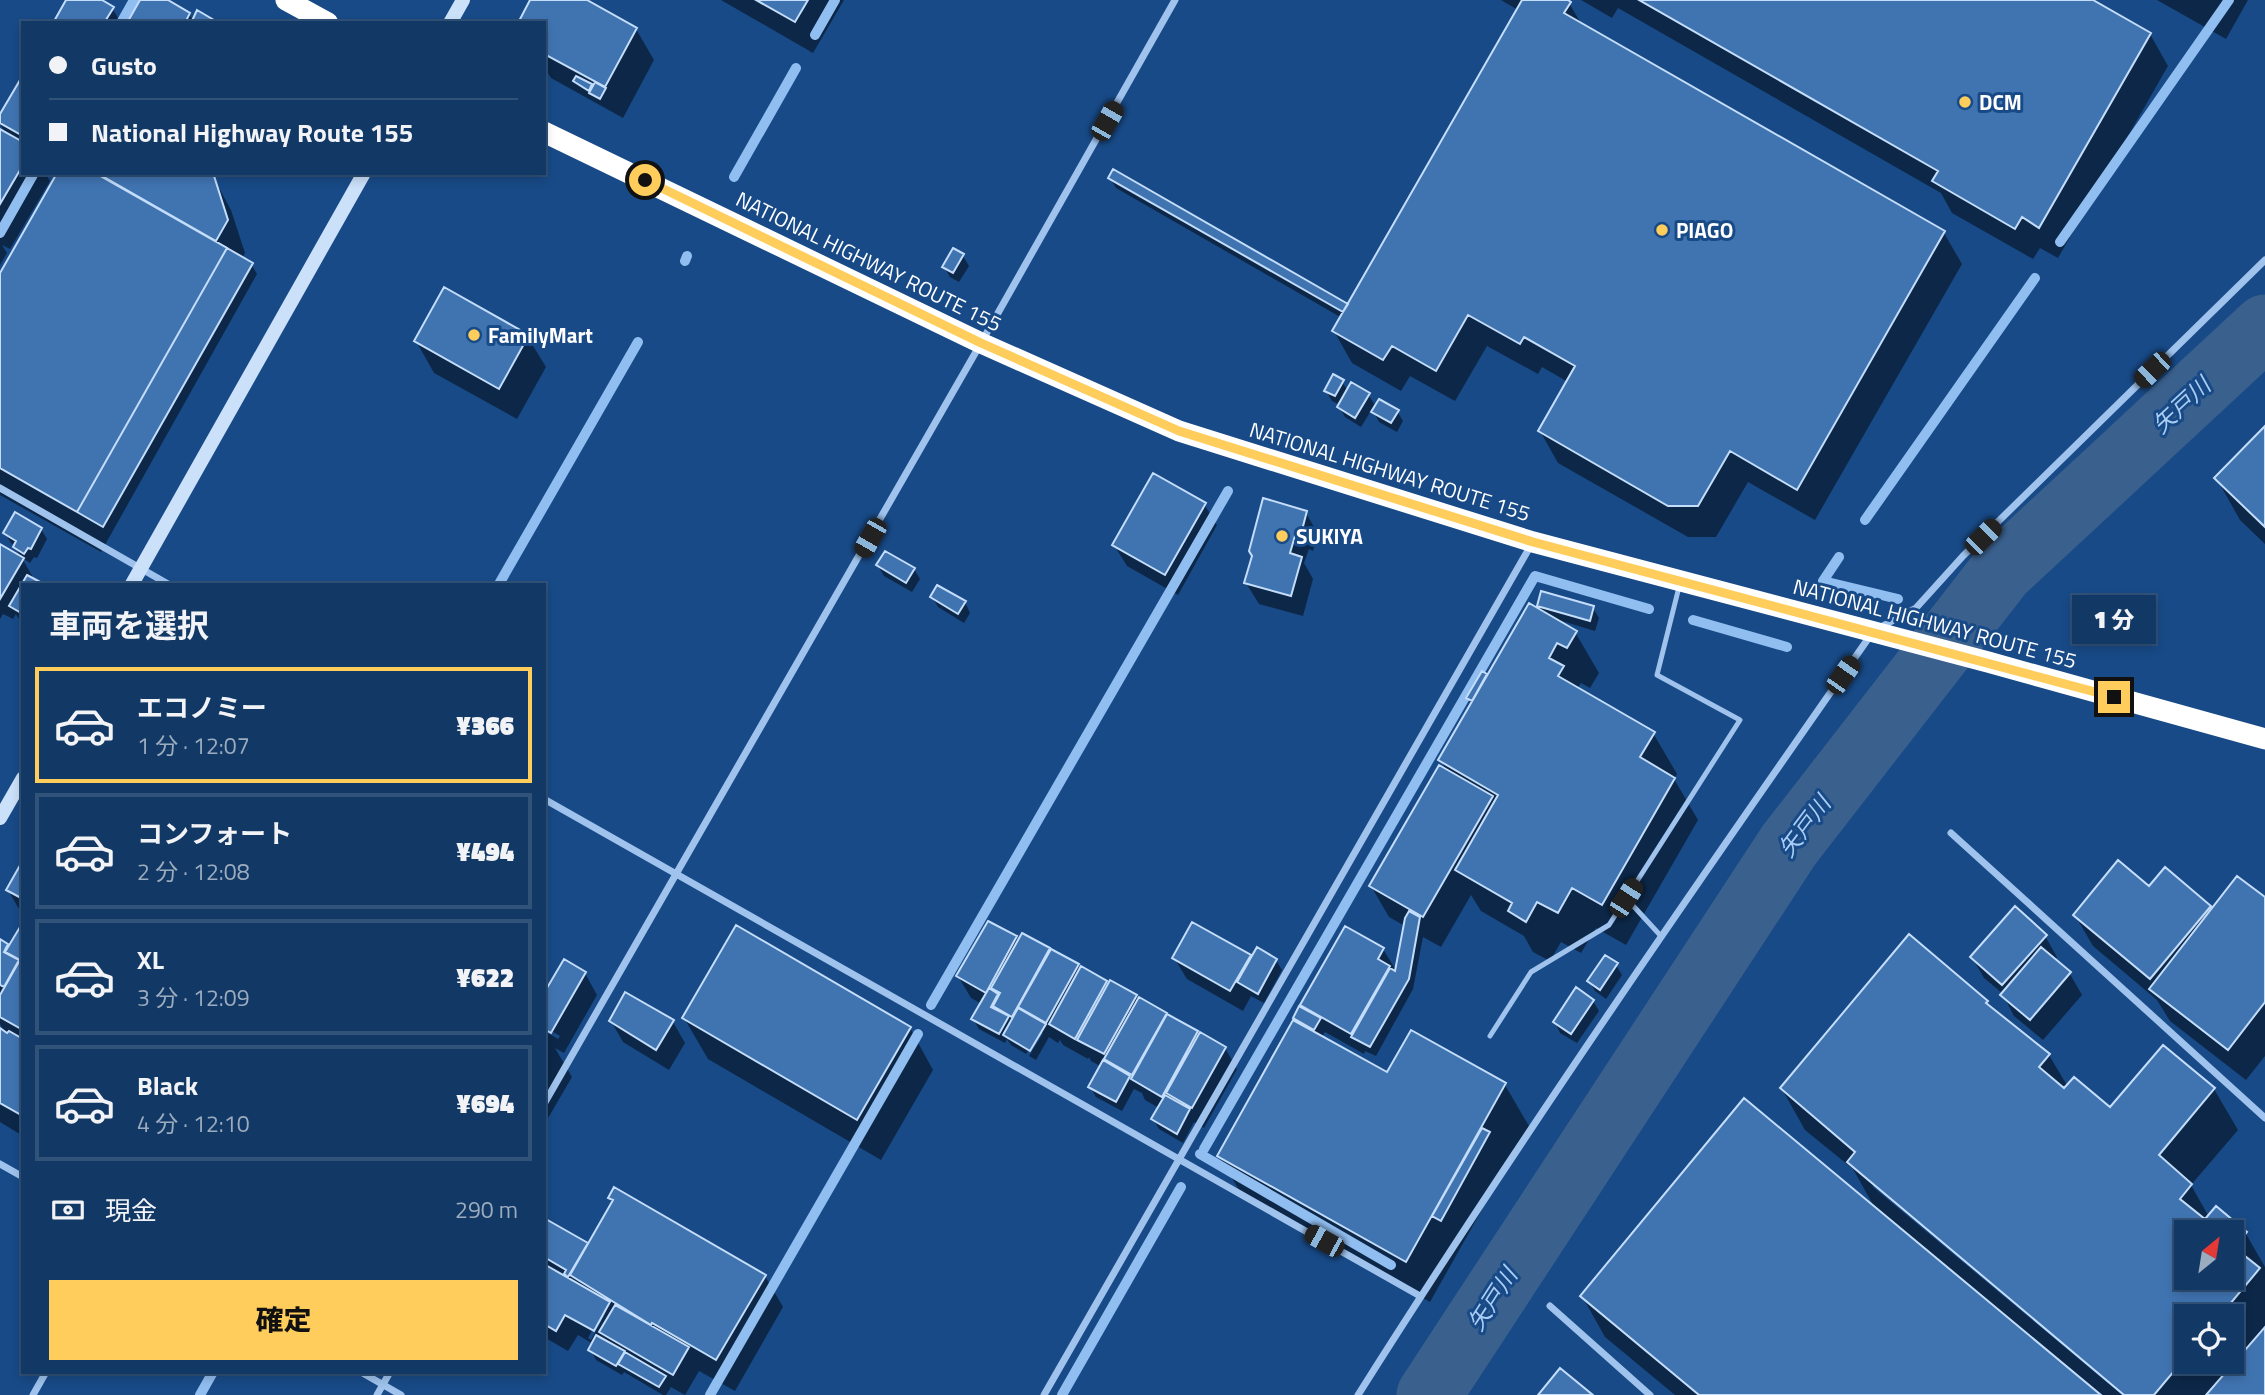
<!DOCTYPE html>
<html lang="ja">
<meta charset="utf-8">
<style>
:root{--surface:#123865;--page:#1b3f6b;--text:#f1f3f6;--muted:#9cacbf;--line:#315279;--accent:#ffcd5b}
body{margin:0;font-family:"Titillium Web","Noto Sans JP",sans-serif;background:var(--page);color:var(--text);height:100vh;display:flex;flex-direction:column;font-size:26px;white-space:nowrap}
*{box-sizing:border-box;margin:0}
p{font-size:23px;color:var(--muted)}
.icon{flex:none;width:38px;height:38px;fill:none;stroke:currentColor;stroke-width:2;stroke-linecap:round;stroke-linejoin:round}
.map{position:relative;flex:1;overflow:hidden}
.side{position:absolute;left:21px;top:583px;width:525px;height:791px;display:flex;flex-direction:column;background:var(--surface);border-radius:0px;box-shadow:0 4px 10px #0003,0 0 0 2px var(--line)}
.side>*{flex:none}
.hud{position:absolute;left:21px;top:21px;width:525px;height:154px;border-radius:0px;box-shadow:0 4px 10px #0003,0 0 0 2px var(--line);display:grid;align-content:center;height:154px;padding:0 28px;background:var(--surface)}
.needle{width:46px;rotate:30deg}
.buttons{position:absolute;left:2174px;top:1220px;display:grid;gap:14px}
.buttons a{display:grid;place-items:center;width:70px;height:70px;border-radius:0px;background:var(--surface);box-shadow:0 4px 10px #0003,0 0 0 2px var(--line);font-size:35px}
.end{position:absolute;width:32px;height:32px;margin:-16px;border:9px solid #ffcd5b;background:#111;box-shadow:0 0 0 4px #111}
.from{border-radius:50%}
.bubble{position:absolute;height:49px;border-radius:0px;background:var(--surface);box-shadow:0 4px 10px #0003,0 0 0 2px var(--line);font-size:23px;font-weight:800;line-height:49px;text-align:center}
.car{position:absolute;width:21px;height:42px;margin:-21px -10px;border-radius:9px;box-shadow:0 0 5px 2px #0007;background:linear-gradient(#222 24%,#8ab4d8 0 40%,#222 0 76%,#8ab4d8 0 86%,#222 0)}
.hud b{display:flex;align-items:center;gap:24px;height:66px;font-size:26px}
.hud b+b{border-top:2px solid var(--line)}
.hud i{width:18px;height:18px;background:var(--text)}
ul{padding:0;list-style:none}
li{display:flex;align-items:center;gap:21px;height:116px;margin:0 14px 10px;padding:0 14px;border:4px solid var(--line);border-radius:0px}
li div{flex:1}
li b{display:block;font-size:26px}
li em{font-style:normal;font-weight:800}
li.current{border-color:var(--accent)}
li>.icon{width:63px;height:63px;stroke-width:1.5}
h2{padding:0 28px;font-size:32px;line-height:84px}
.pay{display:flex;align-items:center;gap:18px;height:77px;padding:0 28px;font-size:26px}
.pay p{margin-inline-start:auto}
.cta{display:flex;gap:14px;margin-top:auto;padding:14px 28px}
.cta a{flex:1;height:80px;border-radius:0px;background:var(--accent);color:#111;font-size:28px;font-weight:800;line-height:80px;text-align:center}
.map>svg:first-child{display:block}
.shadow{fill:#0007;fill-rule:evenodd}
.lines{fill:none;stroke-linecap:round;stroke-linejoin:round}
.stream{stroke:#91bef0;stroke-width:10}
.river{stroke:#3a608d;stroke-width:65}
.building{fill:#4074b1;stroke:#c4ddfa;stroke-width:2;fill-rule:evenodd}
.lane{stroke:#9fc3ed;stroke-width:5}
.street{stroke:#9fc3ed;stroke-width:7}
.secondary{stroke:#cbe0f9;stroke-width:14}
.highway{stroke:#fff;stroke-width:21}
.route{stroke:#ffcd5b;stroke-width:9}
.poi-dot{fill:#ffcd5b;stroke:#184a87;stroke-width:2.5}
.labels{text-anchor:middle;dominant-baseline:central;stroke-width:6;stroke-linejoin:round;paint-order:stroke}
.poi-label{font-size:21px;font-weight:bold;fill:#fff;stroke:#184a87;text-anchor:start}
.street-label{font-size:21px;fill:#fff;stroke:#184a87}
.water-label{font-size:23px;font-style:italic;fill:#aacdf5;stroke:#184a87}
</style>
<div class="map">
<svg width="2265" height="1395" viewBox="0 0 2265 1395">
<rect width="100%" height="100%" fill="#184a87"/>
<path class="shadow" d="M68,0H98L112,8L121,23H55Z
M142,0H165L189,14L193,21L215,23H129Z
M532,0H583L636,29L654,60L623,118L551,78L544,67V23Z
M721,0H844L813,53Z
M1501,0H1564L1569,3L1582,25L1944,233L1962,264L1815,520L1748,482L1716,537H1688L1558,463L1540,431L1568,382L1542,367L1538,374L1487,346L1455,401L1410,376L1401,391L1352,363L1334,331L1342,318L1116,188L1110,178L1348,306L1518,10Z
M1581,0H2090L2150,34L2168,66L2058,258L2040,248L2033,259L1952,213L1941,193L1618,8L1612,18Z
M2157,0H2248L2226,39Z
M23,78V173H45L50,181L10,249L2,245L7,253L0,265V131L6,134L0,124V117Z
M59,173H205L213,177L231,210L245,253L242,259L251,264L257,274L101,552L0,495V276Z
M963,256L969,266L959,282L950,277L944,267Z
M527,336L546,367L517,419L434,373L416,341Z
M1342,382L1348,391L1368,394L1376,407L1397,411L1403,421L1397,432L1379,422L1372,409L1361,427L1345,417L1339,407L1340,405L1332,401L1326,391Z
M2265,429V544L2240,520L2217,479Z
M1204,504L1217,525L1178,595L1127,566L1114,545Z
M1306,513L1318,534L1313,551L1309,549L1304,563L1313,579L1303,616L1259,604L1246,583Z
M41,529L47,539L37,558L34,557L30,563L22,558L35,581L40,584H23V626L16,614L13,619L3,614L0,619V546L21,558L15,546L11,543L5,533Z
M878,566L914,569L920,579L912,592L884,576Z
M932,597L965,602L970,613L964,623L938,607Z
M1539,606L1593,608L1599,618L1595,631L1555,619L1575,632L1599,673L1590,688L1581,683L1577,689L1653,733L1677,774L1674,779L1698,820L1626,945L1596,928L1581,953L1561,942L1550,961L1533,952L1524,936L1481,911L1471,895L1441,947L1423,937L1413,989L1376,1056L1365,1051L1364,1054L1325,1032L1321,1038L1388,1075L1412,1032L1505,1085L1529,1126L1430,1302L1243,1197L1219,1156L1299,1025L1295,1018L1306,1012L1302,1005L1383,949L1397,972L1405,926L1389,917L1371,886L1447,771L1440,760L1472,705L1468,698L1486,675L1488,678L1544,614Z
M23,863V916L8,890Z
M2150,889L2210,907L2212,911L2265,900V1056L2246,1080L2170,1021L2157,1000L2093,946L2075,915Z
M23,925V1136L0,1122V1030L5,1033L0,1024V942L9,949Z
M2045,936L2057,957L2054,961L2070,974L2082,995L2043,1040L2014,1016L2002,993L1984,978L1972,957Z
M1016,938L1019,943L1048,950L1050,953L1078,965L1081,970L1106,982L1108,986L1136,996L1138,1000L1197,1033L1200,1037L1225,1048L1237,1069L1204,1128L1194,1122L1183,1143L1159,1129L1153,1119L1159,1108L1145,1100L1142,1093L1134,1089L1122,1111L1096,1097L1090,1087L1102,1067L1091,1061L1089,1057L1088,1059L1063,1045L1060,1040L1058,1043L1049,1037L1036,1060L1029,1056L1043,1033H1038L1026,1054L1011,1045L1007,1039L1005,1043L979,1029L973,1019L982,1004L971,998L958,976Z
M1249,956L1252,960H1276L1282,970L1264,1003L1251,996L1243,1011L1187,979L1174,958Z
M1616,965L1622,975L1606,999L1595,991L1589,981Z
M585,973L597,995L564,1053L555,1048L572,1077L544,1125V996ZM546,1028L560,1036L558,1039L546,1032Z
M1593,1001L1599,1011L1577,1043L1560,1033L1555,1022Z
M1987,1002L1990,1008L2049,1055L2068,1087L2110,1110L2163,1047L2214,1089L2238,1130L2191,1185L2209,1217L2216,1209L2246,1234L2265,1267V1395H2127L1873,1182V1187L2122,1395H1675L1605,1337L1582,1296L1876,1210L1853,1169L1805,1130L1782,1089ZM2186,1232H2231V1278H2186ZM2186,1316H2231V1362H2186Z
M684,1018L910,1028L933,1070L881,1160L708,1059Z
M611,1021L673,1022L685,1043L669,1070L623,1042Z
M610,1198L765,1276L783,1307L735,1391L699,1371L685,1395L671,1387L666,1395H663L624,1372L622,1375L596,1360L590,1349L593,1344L578,1335L568,1351L544,1337V1220L588,1247L613,1203ZM601,1314H605L591,1340L588,1338Z"/>
<g class="lines">
<path class="stream" d="M121,23L134,0
M815,35L835,0
M734,177L796,68
M0,233L34,173
M2060,242L2229,0
M685,261L687,256
M1865,520L2035,278
M1839,557L1823,581L1898,599
M499,584L638,342
M1693,620L1787,647
M931,1005L1228,491
M1204,1149L1535,576L1649,609
M1200,1154L1391,1265
M200,1395L213,1372
M710,1395L918,1034
M1062,1395L1181,1187"/>
<path class="river" d="M1429,1395L1789,845L2001,572L2265,327"/>
</g>
<path class="building" d="M66,0H102L114,7L104,23H53Z
M140,0H168L190,13L185,23H127Z
M530,0H587L637,28L605,87L544,54V23H518Z
M756,0H808L795,22Z
M1522,0H1568L1571,2L1564,13L1945,231L1797,490L1730,451L1698,506H1668L1538,431L1575,366L1524,337L1520,344L1468,315L1436,371L1392,346L1383,360L1332,331Z
M1639,0H2093L2151,33L2039,228L2022,217L2015,229L1932,181L1938,171Z
M197,10L219,23H191Z
M23,75V136L0,123V114Z
M576,76L592,84L589,91L573,81Z
M595,82L606,88L600,99L589,93Z
M0,129L23,142V165L0,204Z
M1113,169L1348,304L1343,312L1108,178Z
M57,173H95L227,248L77,512L0,468V273Z
M97,173H209L214,176L228,220L216,241Z
M227,248L253,263L103,527L77,512Z
M953,248L964,254L953,273L942,267Z
M444,287L529,335L499,389L414,341Z
M1333,374L1344,380L1335,396L1324,391Z
M1351,382L1370,393L1355,418L1337,407Z
M1379,399L1399,410L1391,423L1371,412Z
M2265,426V527L2214,478Z
M1153,473L1206,503L1165,575L1112,545Z
M1263,498L1307,511L1302,530L1297,529L1290,553L1302,557L1291,596L1244,583L1252,556L1249,551Z
M15,512L42,528L31,549L28,548L24,554L13,547L16,541L3,533Z
M0,544L24,558L0,599Z
M885,551L915,568L906,583L876,565Z
M27,575L44,584H23V614L9,606Z
M937,585L966,601L958,614L930,597Z
M1541,591L1594,606L1590,621L1537,606Z
M1529,603L1577,631L1567,648L1557,643L1549,658L1564,666L1558,676L1655,732L1640,757L1675,778L1602,905L1572,888L1558,913L1537,902L1526,922L1508,911L1512,903L1455,870L1498,795L1438,760Z
M1482,671L1487,674L1472,701L1466,698Z
M1439,765L1493,796L1423,917L1369,886Z
M23,860V899L6,890Z
M2118,860L2149,886L2165,867L2211,906L2150,979L2073,915Z
M2237,876L2265,897V1002L2228,1050L2149,989Z
M2015,906L2047,935L2002,985L1970,957Z
M1409,911L1420,917L1409,979L1370,1047L1351,1037L1390,968L1395,971L1405,918Z
M988,921L1017,936L986,993L956,976Z
M23,922V1030L0,1017V995L20,960L5,952Z
M1192,922L1251,955L1230,991L1172,958Z
M736,925L911,1027L857,1120L682,1018Z
M1345,926L1384,948L1378,959L1390,966L1351,1034L1300,1005Z
M1022,933L1050,948L1012,1017L993,1006L1000,993L991,988Z
M1909,934L1988,1001L1986,1003L2050,1054L2039,1067L2064,1088L2074,1077L2110,1107L2163,1045L2215,1088L2159,1155L2192,1184L2180,1199L2205,1219L2216,1206L2247,1232L2235,1248L2260,1268L2220,1316H2186V1357L2154,1395H2124L1847,1162L1855,1152L1780,1088ZM2186,1232H2231V1278H2186Z
M0,939L8,944L4,952L19,960L4,987L0,985Z
M1257,947L1277,959L1258,994L1237,982Z
M2041,947L2071,972L2030,1020L2000,995Z
M1051,949L1079,964L1046,1023L1018,1007Z
M1605,955L1618,963L1600,990L1587,981Z
M564,959L586,972L551,1033L544,1029V993Z
M1081,966L1107,981L1075,1039L1049,1024Z
M1110,980L1137,995L1104,1054L1077,1040Z
M1576,987L1594,1000L1571,1034L1553,1022Z
M989,988L998,994L991,1007L1009,1016L999,1034L971,1019Z
M625,992L674,1020L656,1050L609,1021Z
M1139,997L1167,1013L1132,1075L1104,1059Z
M1299,1006L1321,1018L1314,1030L1293,1018Z
M1018,1008L1046,1024L1030,1051L1003,1035Z
M1167,1014L1198,1031L1162,1097L1131,1079Z
M1293,1020L1387,1072L1411,1030L1506,1083L1406,1262L1217,1156Z
M0,1028L7,1033L9,1031L23,1039V1116L0,1103Z
M1200,1032L1226,1047L1192,1108L1166,1093Z
M1103,1060L1130,1076L1116,1102L1088,1087Z
M1165,1095L1190,1109L1177,1134L1151,1119Z
M1744,1098L2101,1395H1699L1580,1296Z
M1482,1128L1490,1132L1441,1221L1432,1216Z
M614,1187L766,1275L716,1360L652,1323L651,1325L570,1275L613,1200L608,1198Z
M544,1218L588,1243L568,1277L564,1274L566,1270L544,1257Z
M544,1264L610,1302L594,1331L565,1315L556,1331L544,1324Z
M615,1305L689,1347L673,1375L599,1332Z
M2265,1327V1395H2206Z
M596,1335L625,1351L616,1366L588,1350Z
M625,1352L666,1376L659,1387L618,1364Z
M1560,1368L1593,1395H1538Z"/>
<g class="lines">
<path class="lane" d="M1626,898L1660,935
M1490,1036L1531,972L1609,925L1740,720L1657,675L1679,587"/>
<path class="street" d="M0,488L168,584
M1879,628L1916,608L1963,556L2265,260
M544,799L1420,1296
M1951,833L2265,1118
M544,1104L981,343L1175,0
M0,1164L23,1177
M1550,1306L1650,1395
M361,1372L401,1395
M33,1395L46,1372
M377,1395L390,1372
M1044,1395L1531,545
M1358,1395C1521,1137 1695,886 1870,636"/>
<path class="secondary" d="M450,23L463,0
M132,584L364,173
M0,818L23,778"/>
<path class="highway" d="M286,0L328,23
M544,132L981,343L1179,431L1533,542L1988,662L2265,739"/>
</g>
<g class="lines">
<path class="route" d="M645,180L981,343L1179,431L1533,542L2114,697"/>
</g>
<g class="poi-dot">
<circle cx="1965" cy="102" r="7"/>
<circle cx="1662" cy="230" r="7"/>
<circle cx="474" cy="335" r="7"/>
<circle cx="1282" cy="536" r="7"/>
</g>
<g class="labels">
<g class="poi-label">
<text x="1979" y="102">DCM</text>
<text x="1676" y="230">PIAGO</text>
<text x="488" y="335">FamilyMart</text>
<text x="1296" y="536">SUKIYA</text>
</g>
<g class="street-label">
<text transform="translate(869 261) rotate(26)">NATIONAL HIGHWAY ROUTE 155</text>
<text transform="translate(1390 471) rotate(17)">NATIONAL HIGHWAY ROUTE 155</text>
<text transform="translate(1935 623) rotate(15)">NATIONAL HIGHWAY ROUTE 155</text>
</g>
<g class="water-label">
<text transform="translate(2181 405) rotate(-43)">矢戸川</text>
<text transform="translate(1804 826) rotate(-53)">矢戸川</text>
<text transform="translate(1492 1299) rotate(-57)">矢戸川</text>
</g>
</g>
</svg>
<div class="buttons">
<a><svg class="needle" viewBox="-14 -14 28 28"><path d="M0-13l5 13h-10z" fill="#e53935"/><path d="M0 13l5-13h-10z" fill="#9cacbf"/></svg></a>
<a><svg class="icon" aria-label="locate" viewBox="0 0 24 24"><circle cx="12" cy="12" r="6"/><path d="M12 2v4M12 18v4M2 12h4M18 12h4"/></svg></a>
</div>
<i class="end from" style="left:645px;top:180px"></i>
<i class="end" style="left:2114px;top:697px"></i>
<div class="bubble" style="left:2072px;top:595px;width:84px">1 分</div>
<i class="car" style="left:1107px;top:121px;rotate:30deg"></i>
<i class="car" style="left:2152px;top:370px;rotate:226deg"></i>
<i class="car" style="left:1983px;top:537px;rotate:45deg"></i>
<i class="car" style="left:870px;top:538px;rotate:210deg"></i>
<i class="car" style="left:1843px;top:675px;rotate:35deg"></i>
<i class="car" style="left:1626px;top:898px;rotate:33deg"></i>
<i class="car" style="left:1324px;top:1241px;rotate:299deg"></i>
<div class="hud">
<b><i class="from"></i>Gusto</b>
<b><i></i>National Highway Route 155</b>
</div>
<section class="side">
<h2>車両を選択</h2>
<ul>
<li class="current"><svg class="icon" aria-label="car" viewBox="0 0 24 24"><path d="M5 17H2v-5l4-1 3-4h7l3 4 3 1v5h-3M9 17h6M6 11h13"/><circle cx="7" cy="17" r="2"/><circle cx="17" cy="17" r="2"/></svg><div><b>エコノミー</b><p>1 分 · 12:07</p></div><em>¥366</em></li>
<li><svg class="icon" aria-label="car" viewBox="0 0 24 24"><path d="M5 17H2v-5l4-1 3-4h7l3 4 3 1v5h-3M9 17h6M6 11h13"/><circle cx="7" cy="17" r="2"/><circle cx="17" cy="17" r="2"/></svg><div><b>コンフォート</b><p>2 分 · 12:08</p></div><em>¥494</em></li>
<li><svg class="icon" aria-label="car" viewBox="0 0 24 24"><path d="M5 17H2v-5l4-1 3-4h7l3 4 3 1v5h-3M9 17h6M6 11h13"/><circle cx="7" cy="17" r="2"/><circle cx="17" cy="17" r="2"/></svg><div><b>XL</b><p>3 分 · 12:09</p></div><em>¥622</em></li>
<li><svg class="icon" aria-label="car" viewBox="0 0 24 24"><path d="M5 17H2v-5l4-1 3-4h7l3 4 3 1v5h-3M9 17h6M6 11h13"/><circle cx="7" cy="17" r="2"/><circle cx="17" cy="17" r="2"/></svg><div><b>Black</b><p>4 分 · 12:10</p></div><em>¥694</em></li>
</ul>
<div class="pay"><svg class="icon" aria-label="cash" viewBox="0 0 24 24"><path d="M3 7h18v10H3z"/><circle cx="12" cy="12" r="2"/></svg>現金<p>290 m</p></div>
<div class="cta"><a>確定</a></div>
</section>
</div>
